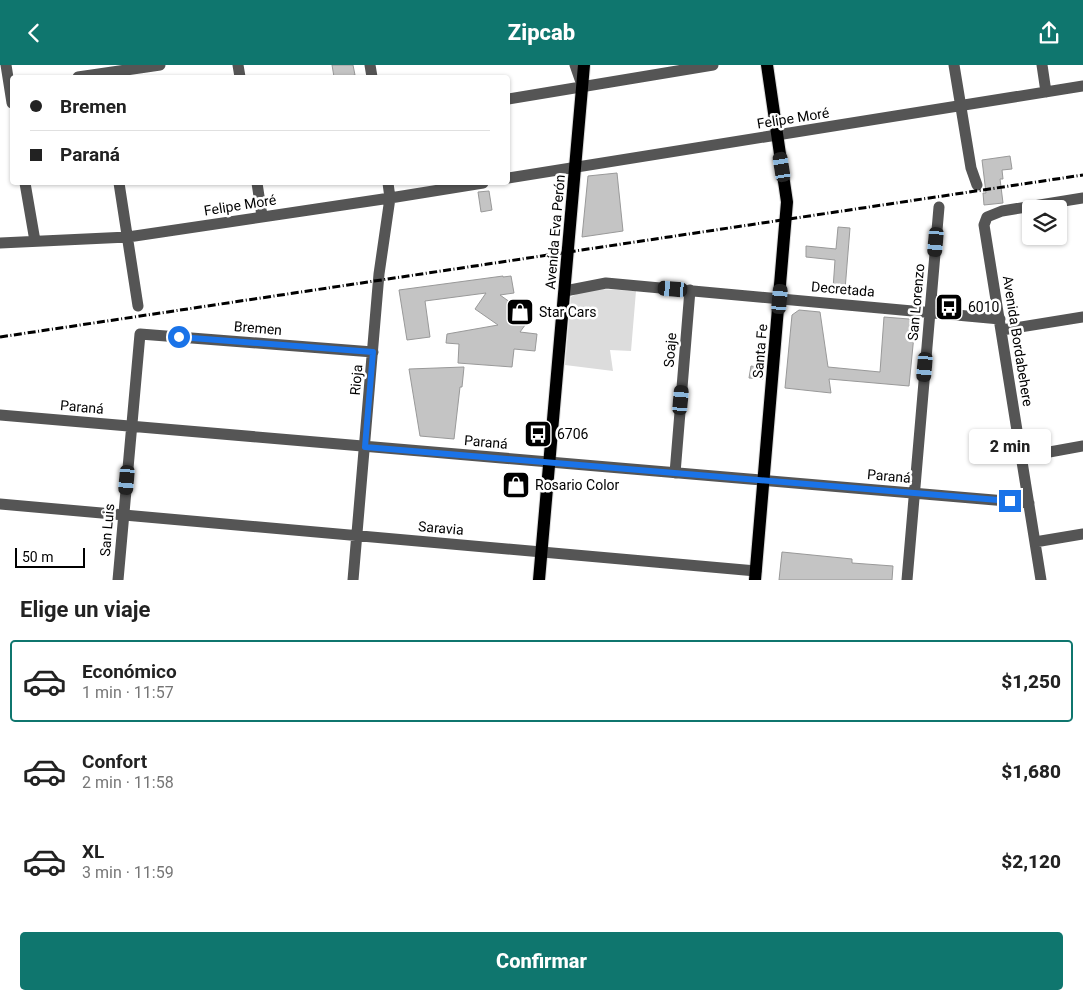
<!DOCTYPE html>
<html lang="es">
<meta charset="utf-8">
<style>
:root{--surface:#fff;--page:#f6f6f6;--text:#222;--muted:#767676;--line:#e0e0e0;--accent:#0f766e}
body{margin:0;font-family:Roboto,sans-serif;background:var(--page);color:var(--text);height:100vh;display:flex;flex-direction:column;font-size:19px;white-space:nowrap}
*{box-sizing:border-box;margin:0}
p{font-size:16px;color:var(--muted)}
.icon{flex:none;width:28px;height:28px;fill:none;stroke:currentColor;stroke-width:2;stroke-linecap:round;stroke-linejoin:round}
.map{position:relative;height:515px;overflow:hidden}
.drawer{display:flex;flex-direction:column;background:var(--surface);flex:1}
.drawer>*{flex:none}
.hud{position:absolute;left:10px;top:10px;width:500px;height:110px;border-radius:5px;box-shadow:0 1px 4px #0004;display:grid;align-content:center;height:110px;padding:0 20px;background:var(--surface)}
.tools{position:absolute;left:1022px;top:135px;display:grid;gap:10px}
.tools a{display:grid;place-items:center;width:45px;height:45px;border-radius:5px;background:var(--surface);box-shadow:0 1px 4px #0004;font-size:25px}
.scale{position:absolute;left:15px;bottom:12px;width:70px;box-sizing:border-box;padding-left:5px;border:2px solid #000;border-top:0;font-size:14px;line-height:18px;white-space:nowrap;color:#000;-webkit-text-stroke:4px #fff;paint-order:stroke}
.end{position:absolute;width:22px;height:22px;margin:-11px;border:6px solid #1a73e8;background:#fff;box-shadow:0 0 0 2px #fff}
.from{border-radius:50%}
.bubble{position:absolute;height:35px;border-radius:5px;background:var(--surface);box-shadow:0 1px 4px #0004;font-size:16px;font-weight:800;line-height:35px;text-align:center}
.car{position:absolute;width:15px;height:30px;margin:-15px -8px;border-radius:6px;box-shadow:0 0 4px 1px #0007;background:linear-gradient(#222 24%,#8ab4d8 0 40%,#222 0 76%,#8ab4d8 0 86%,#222 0)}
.hud b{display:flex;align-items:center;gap:18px;height:48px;font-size:19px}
.hud b+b{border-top:1px solid var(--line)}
.hud i{width:12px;height:12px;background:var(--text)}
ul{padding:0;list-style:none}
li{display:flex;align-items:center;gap:15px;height:82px;margin:0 10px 8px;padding:0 10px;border:2px solid transparent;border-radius:5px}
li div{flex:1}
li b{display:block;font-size:19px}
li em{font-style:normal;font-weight:800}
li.current{border-color:var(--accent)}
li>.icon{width:45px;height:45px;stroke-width:1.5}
h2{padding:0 20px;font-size:22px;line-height:60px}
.action{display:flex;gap:10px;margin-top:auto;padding:10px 20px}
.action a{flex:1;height:58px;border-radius:5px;background:var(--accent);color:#fff;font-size:20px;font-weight:800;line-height:58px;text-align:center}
header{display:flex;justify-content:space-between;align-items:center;height:65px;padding:0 20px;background:var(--accent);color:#fff;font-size:22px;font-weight:800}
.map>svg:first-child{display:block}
.green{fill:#dcdcdc}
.building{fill:#c4c4c4;stroke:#999}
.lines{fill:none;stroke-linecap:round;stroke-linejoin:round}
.major-casing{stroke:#dbdbdb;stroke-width:14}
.minor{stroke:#555;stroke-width:11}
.major{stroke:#000;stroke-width:12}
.rail{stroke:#000;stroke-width:3;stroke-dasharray:8 2.5 1 2.5;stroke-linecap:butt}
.route{stroke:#1a73e8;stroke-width:6}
.labels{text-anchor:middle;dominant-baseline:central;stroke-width:5;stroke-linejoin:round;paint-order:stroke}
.street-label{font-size:14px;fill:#000;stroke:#fff}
.poi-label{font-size:14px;fill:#000;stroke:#fff;text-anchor:start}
</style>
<header><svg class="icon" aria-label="back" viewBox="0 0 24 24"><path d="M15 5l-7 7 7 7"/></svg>Zipcab<svg class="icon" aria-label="share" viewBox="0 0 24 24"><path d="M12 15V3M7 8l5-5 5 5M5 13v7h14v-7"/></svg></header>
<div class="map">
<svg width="1083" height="515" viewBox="0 0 1083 515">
<rect width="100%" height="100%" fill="#fff"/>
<path class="green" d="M600,224L636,226L631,286L610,285L613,306L565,300L571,232L578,228Z"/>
<path class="building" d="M332,0H353L355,10L346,12H334Z
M1010,91L1012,104L1002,105L1003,114H1000L1003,138L984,140L983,128H986L982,95Z
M617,108L623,166L582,172L588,111Z
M489,126L492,145L481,147L478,127Z
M838,162L850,163L845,225L833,224L835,195L806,192V181L836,184Z
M503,211V212L511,211L514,228L500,230L531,252L520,267L537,269L535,286L514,284L512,302L458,298L459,279L446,278L447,269L498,260L475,244L486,228L425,236L430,272L407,275L399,225Z
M799,245L820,247L828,302L880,307L884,252L909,254L915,260L909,321L829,314L831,328L785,323L792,250Z
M751,301L764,303L763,314L749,313Z
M464,302L462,322H460L454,374L420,371L409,304Z
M782,487L852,494V498L893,501L892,515H779Z"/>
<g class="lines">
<g class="major-casing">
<path id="major" d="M539,515L584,0
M755,515L787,137L767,0"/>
</g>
<path class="minor" d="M6,0L12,38
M238,0L240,12
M370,0L372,12
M575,0L582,20
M954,0L971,103L977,120
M1042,0L1046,27
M78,12L160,0
M508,34L713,0
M508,113L1083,21
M25,118L35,176
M119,118L138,241
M257,118L262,151
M0,178L128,172L390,133L483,118
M565,226L606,218L1000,254
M1002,265L1083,252
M0,350L1029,438
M1022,392L1083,381
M675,408L690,225
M0,439L756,506
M1035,477L1083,469
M118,515L140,269L373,287
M353,515L379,209L390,133L388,118
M907,515L939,142
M1041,515L984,160L987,152L1002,146L1083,133"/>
<use href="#major" class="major"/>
<path class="rail" d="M0,272L1083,110"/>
</g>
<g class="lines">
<path class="route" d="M179,272L373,287L365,382L1010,436"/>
</g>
<defs>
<g id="bus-square" transform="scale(1.4375)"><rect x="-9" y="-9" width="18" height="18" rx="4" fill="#000" stroke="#fff"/><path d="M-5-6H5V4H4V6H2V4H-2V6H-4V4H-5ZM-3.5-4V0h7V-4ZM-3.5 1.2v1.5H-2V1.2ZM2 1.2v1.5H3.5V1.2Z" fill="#fff"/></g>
<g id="shop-square" transform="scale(1.4375)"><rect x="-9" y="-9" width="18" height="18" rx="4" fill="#000" stroke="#fff"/><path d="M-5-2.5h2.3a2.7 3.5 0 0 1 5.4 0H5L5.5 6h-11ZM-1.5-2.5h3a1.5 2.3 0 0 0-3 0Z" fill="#fff"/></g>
</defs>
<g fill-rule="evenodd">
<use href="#bus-square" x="949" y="242"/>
<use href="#shop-square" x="520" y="247"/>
<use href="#bus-square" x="538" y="369"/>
<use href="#shop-square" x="516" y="420"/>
</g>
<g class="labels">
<g class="street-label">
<text transform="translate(793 53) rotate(-9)">Felipe Moré</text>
<text transform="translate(240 140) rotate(-9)">Felipe Moré</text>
<text transform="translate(555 167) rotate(-85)">Avenida Eva Perón</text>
<text transform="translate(843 224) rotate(5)">Decretada</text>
<text transform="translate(916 237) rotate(-85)">San Lorenzo</text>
<text transform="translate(258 263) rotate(5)">Bremen</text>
<text transform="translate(1018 276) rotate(81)">Avenida Bordabehere</text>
<text transform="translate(670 285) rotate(-85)">Soaje</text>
<text transform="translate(760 286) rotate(-85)">Santa Fe</text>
<text transform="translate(356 315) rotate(-85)">Rioja</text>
<text transform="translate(82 342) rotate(5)">Paraná</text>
<text transform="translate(486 377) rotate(5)">Paraná</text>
<text transform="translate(889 411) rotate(5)">Paraná</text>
<text transform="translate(441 463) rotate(5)">Saravia</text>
<text transform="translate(107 465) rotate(-85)">San Luis</text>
</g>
<g class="poi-label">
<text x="968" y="242">6010</text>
<text x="539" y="247">Star Cars</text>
<text x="557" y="369">6706</text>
<text x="535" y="420">Rosario Color</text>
</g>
</g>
</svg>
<div class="tools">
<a><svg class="icon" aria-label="layers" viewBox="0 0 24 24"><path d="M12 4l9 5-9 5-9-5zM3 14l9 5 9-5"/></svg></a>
</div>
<div class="scale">50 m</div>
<i class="end from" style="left:179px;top:272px"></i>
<i class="end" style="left:1010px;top:436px"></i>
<div class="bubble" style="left:969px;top:364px;width:82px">2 min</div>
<i class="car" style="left:782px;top:102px;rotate:351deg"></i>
<i class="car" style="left:936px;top:177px;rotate:185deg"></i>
<i class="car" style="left:673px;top:224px;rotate:275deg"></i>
<i class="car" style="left:780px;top:234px;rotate:5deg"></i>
<i class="car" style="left:925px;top:302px;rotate:185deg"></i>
<i class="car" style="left:681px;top:335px;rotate:5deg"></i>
<i class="car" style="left:127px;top:415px;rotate:185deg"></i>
<div class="hud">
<b><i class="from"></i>Bremen</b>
<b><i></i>Paraná</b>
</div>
</div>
<section class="drawer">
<h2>Elige un viaje</h2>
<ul>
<li class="current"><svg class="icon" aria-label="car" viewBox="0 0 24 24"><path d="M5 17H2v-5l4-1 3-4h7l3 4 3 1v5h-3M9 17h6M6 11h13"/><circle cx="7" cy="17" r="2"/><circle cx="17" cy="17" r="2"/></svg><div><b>Económico</b><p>1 min · 11:57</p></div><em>$1,250</em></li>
<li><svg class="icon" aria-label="car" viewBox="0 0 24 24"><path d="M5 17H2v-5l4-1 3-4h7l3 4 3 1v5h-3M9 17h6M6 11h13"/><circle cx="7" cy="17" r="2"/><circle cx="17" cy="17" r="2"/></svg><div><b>Confort</b><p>2 min · 11:58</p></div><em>$1,680</em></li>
<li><svg class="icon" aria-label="car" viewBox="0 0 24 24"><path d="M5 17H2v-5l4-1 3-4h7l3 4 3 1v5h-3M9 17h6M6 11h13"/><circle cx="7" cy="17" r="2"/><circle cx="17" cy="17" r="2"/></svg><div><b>XL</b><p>3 min · 11:59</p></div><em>$2,120</em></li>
</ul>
<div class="action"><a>Confirmar</a></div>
</section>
